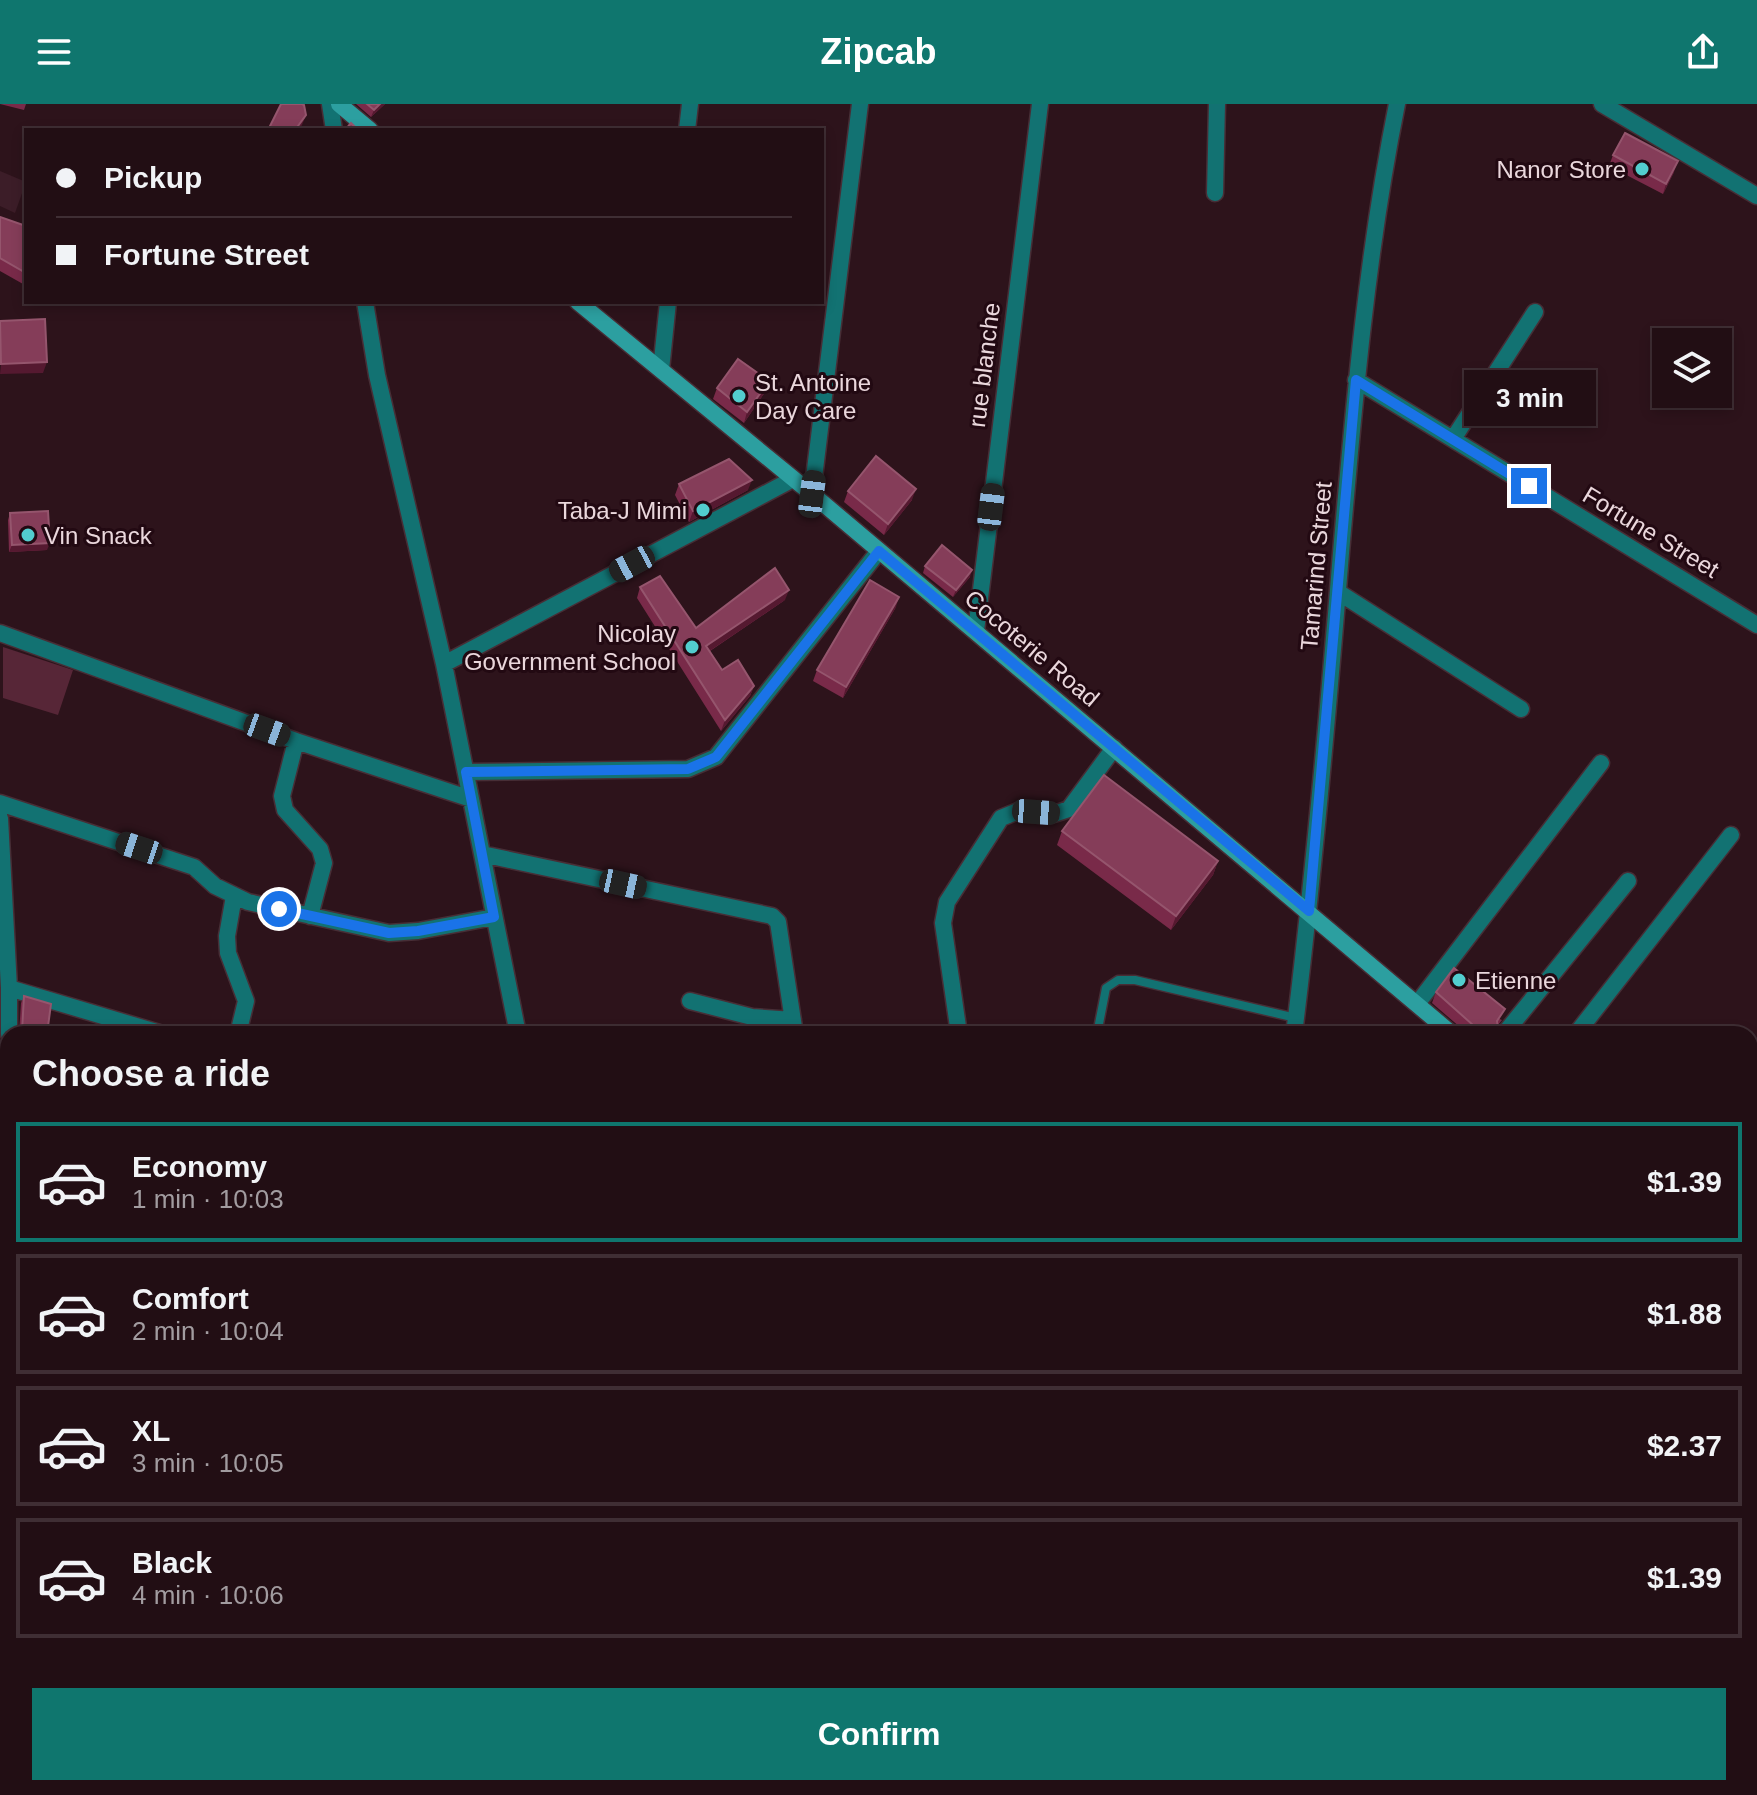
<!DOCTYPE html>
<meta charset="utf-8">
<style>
:root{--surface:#220e14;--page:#2e1c22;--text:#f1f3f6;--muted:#a29ca0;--line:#3f2e34;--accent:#0f766e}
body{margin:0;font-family:Arial,sans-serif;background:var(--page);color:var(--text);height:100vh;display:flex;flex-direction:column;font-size:30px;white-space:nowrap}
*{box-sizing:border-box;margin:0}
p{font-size:26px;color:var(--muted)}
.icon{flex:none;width:44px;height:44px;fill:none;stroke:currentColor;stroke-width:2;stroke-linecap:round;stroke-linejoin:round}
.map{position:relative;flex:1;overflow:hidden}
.panel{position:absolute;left:0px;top:922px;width:1758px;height:770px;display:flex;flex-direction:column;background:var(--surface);border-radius:24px 24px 0 0;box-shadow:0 4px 12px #0003,0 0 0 2px var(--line)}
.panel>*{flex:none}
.guide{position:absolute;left:24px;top:24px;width:800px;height:176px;border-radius:0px;box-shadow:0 4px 12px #0003,0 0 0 2px var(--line);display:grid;align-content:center;height:176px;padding:0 32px;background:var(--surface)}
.controls{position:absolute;left:1652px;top:224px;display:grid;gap:16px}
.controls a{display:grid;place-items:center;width:80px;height:80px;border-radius:0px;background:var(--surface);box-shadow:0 4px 12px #0003,0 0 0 2px var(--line);font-size:40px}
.end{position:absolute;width:36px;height:36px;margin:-18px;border:10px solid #1a73e8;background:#fff;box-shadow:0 0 0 4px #fff}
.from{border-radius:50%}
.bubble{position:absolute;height:56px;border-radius:0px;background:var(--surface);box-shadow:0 4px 12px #0003,0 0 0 2px var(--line);font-size:26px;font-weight:700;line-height:56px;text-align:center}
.car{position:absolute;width:24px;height:48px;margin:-24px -12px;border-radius:10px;box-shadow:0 0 6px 2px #0007;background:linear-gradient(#222 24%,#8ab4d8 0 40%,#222 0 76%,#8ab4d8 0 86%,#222 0)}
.guide b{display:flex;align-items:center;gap:28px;height:76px;font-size:30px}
.guide b+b{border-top:2px solid var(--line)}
.guide i{width:20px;height:20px;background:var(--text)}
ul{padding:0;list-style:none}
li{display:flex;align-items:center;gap:24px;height:120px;margin:0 16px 12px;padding:0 16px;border:4px solid var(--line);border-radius:0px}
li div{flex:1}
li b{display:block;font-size:30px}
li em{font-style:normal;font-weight:700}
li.selected{border-color:var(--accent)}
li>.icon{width:72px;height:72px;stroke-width:1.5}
h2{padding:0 32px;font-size:36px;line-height:96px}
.action{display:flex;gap:16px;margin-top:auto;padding:16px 32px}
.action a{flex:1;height:92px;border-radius:0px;background:var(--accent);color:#fff;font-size:32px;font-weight:700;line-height:92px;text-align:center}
header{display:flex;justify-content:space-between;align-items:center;height:104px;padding:0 32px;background:var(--accent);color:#fff;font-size:36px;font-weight:700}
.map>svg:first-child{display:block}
.built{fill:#3c1d28}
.green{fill:#572637}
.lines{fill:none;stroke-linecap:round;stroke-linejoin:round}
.stream{stroke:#000607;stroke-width:5}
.lane-casing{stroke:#472e36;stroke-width:11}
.street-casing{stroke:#472e36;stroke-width:19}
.secondary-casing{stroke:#472e36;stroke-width:19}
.lane{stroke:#127272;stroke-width:8}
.street{stroke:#127272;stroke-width:16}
.secondary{stroke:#2c9fa0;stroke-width:16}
.wall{fill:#792a49}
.shaded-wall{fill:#551930}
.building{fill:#853d59;stroke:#95556d;stroke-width:2}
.route{stroke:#1a73e8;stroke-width:10}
.poi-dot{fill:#52cdce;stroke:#220912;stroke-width:3}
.labels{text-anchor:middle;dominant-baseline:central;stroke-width:6;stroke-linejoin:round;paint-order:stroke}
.poi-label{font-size:24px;fill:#ead7dc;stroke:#220912;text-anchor:end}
.street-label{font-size:24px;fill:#ead7dc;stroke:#220912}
</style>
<header><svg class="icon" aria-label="menu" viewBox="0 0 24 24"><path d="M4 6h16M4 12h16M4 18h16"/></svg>Zipcab<svg class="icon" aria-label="share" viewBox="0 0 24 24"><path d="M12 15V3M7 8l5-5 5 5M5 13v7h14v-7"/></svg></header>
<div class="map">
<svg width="1757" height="1691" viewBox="0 0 1757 1691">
<rect width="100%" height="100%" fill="#2d131b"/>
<path class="built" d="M0,67L26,78L15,109L0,102Z"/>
<path class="green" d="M3,543L73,566L58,611L3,594Z"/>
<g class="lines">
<path class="stream" d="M0,1654L8,1657
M65,1684L78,1691"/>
<g class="lane-casing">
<path id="lane" d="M1097,930L1106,884L1118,876H1135L1296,914"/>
</g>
<g class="street-casing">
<path id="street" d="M330,0L334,26
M1602,0L1757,92
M687,26L690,0
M1215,89L1217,0
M365,198L377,271L444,560L518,930
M661,266L668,198
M1356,276L1757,521
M1453,335L1535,208
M812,390L860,0
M1338,488L1521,605
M976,527L1040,0
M0,529L296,637L471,695
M444,560L793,375
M296,637L282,692L285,706L320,745L324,759L310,812
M466,668L688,665L716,653L879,447
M0,699L194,763L215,782L248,798L389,829L418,827L494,813
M0,714L9,884V930
M482,750L772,812L778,818L795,930
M234,792L227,832L228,849L246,897L238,930
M9,884L163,930
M690,897L752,913L793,916
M1417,900L1601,659
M959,930L943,819L947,798L1001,714L1018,707L1054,710L1069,705L1114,644
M1294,930C1314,770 1328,610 1341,449C1354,299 1367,148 1397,0
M1504,930L1628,777
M1576,930L1731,731
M0,1003L8,1023
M1750,1090L1757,1087
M1750,1277L1757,1261
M1750,1447L1757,1435
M1750,1557L1757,1547
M40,1684V1691
M1558,1684L1573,1691
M0,1686L8,1683
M296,1691L297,1684
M936,1691L937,1684
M1125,1691L1126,1684
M1310,1691L1311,1684
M1429,1691L1431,1684"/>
</g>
<g class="secondary-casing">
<path id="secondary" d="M339,0L370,26
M578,198L812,390L1452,930
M1750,1200L1757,1207"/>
</g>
<use href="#lane" class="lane"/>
<use href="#street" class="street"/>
<use href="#secondary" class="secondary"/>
</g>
<path class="wall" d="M0,0H26L24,6Z
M356,0H385L371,13Z
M1613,51L1674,68L1663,90L1609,62Z
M0,113L26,122V171L23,180L0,167Z
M717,284L765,288L744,319L713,295Z
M679,380L748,386L689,418L675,391Z
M848,387L912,396L884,431L844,398Z
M10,409L47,446L9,448L8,416Z
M925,462L970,473L953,493L923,469Z
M640,483L696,524L785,496L710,547L722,566L754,582L750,592L721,627L637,494Z
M896,503L843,594L813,577L817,566Z
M1062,727L1218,757L1213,771L1171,826L1057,741Z
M1436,888L1502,916L1498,921V925L1496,930H1468L1432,899Z
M24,892L47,930H19L21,899Z
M1757,1276V1292L1751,1288L1755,1277Z"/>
<path class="shaded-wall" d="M380,0H385L371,13L374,6Z
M306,11L302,21L299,26H295Z
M1678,57L1674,68L1663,90L1666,80Z
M47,258L43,269L0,270L1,260Z
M769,277L765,288L744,319L747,308Z
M752,376L748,386L689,418L693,407Z
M916,385L912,396L884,431L888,420Z
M50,439L47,446L9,448L12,441Z
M972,466L970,473L953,493L956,486Z
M789,486L785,496L702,552L706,542Z
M899,493L896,503L843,594L846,583Z
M754,582L750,592L721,627L725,616Z
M1218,757L1213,771L1171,826L1176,812Z
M22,927L47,930H20Z"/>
<path class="building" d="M281,0H302L304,1L306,11L295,26H268Z
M367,0H380L374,6Z
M351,19L358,26H345Z
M1625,29L1678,57L1666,80L1613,51Z
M0,113L26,122V169L0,154Z
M45,215L47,258L1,260L0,217Z
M738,255L769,277L747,308L717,284Z
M876,352L916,385L888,420L848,387Z
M729,355L752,376L693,407L679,380Z
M48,407L50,439L12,441L10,409Z
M942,441L972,466L956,486L925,462Z
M775,464L789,486L706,542L722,566L738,556L754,582L725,616L640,483L660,472L696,524Z
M870,476L899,493L846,583L817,566Z
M1104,671L1218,757L1176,812L1062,727Z
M1454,864L1505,905L1497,917L1498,925L1494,930H1483L1436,888Z
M24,892L51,900L47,930L22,927Z"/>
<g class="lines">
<path class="route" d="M279,805L389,829L418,827L494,813L466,668L688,665L716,653L879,447L1309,807L1356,276L1529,382"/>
</g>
<g class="poi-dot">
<circle cx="1642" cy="65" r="8"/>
<circle cx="739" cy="292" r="8"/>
<circle cx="703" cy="406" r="8"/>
<circle cx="28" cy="431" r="8"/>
<circle cx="692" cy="543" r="8"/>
<circle cx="1459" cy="876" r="8"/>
</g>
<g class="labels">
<g class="poi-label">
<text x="1626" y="65">Nanor Store</text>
<text x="755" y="278" text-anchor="start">St. Antoine<tspan x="755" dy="28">Day Care</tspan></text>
<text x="687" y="406">Taba-J Mimi</text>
<text x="44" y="431" text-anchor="start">Vin Snack</text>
<text x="676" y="529">Nicolay<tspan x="676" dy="28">Government School</tspan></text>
<text x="1475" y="876" text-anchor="start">Etienne</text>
</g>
<g class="street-label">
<text transform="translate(984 261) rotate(-83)">rue blanche</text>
<text transform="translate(1651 428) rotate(31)">Fortune Street</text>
<text transform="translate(1316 462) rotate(-85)">Tamarind Street</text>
<text transform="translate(1032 544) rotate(40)">Cocoterie Road</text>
</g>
</g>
</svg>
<div class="controls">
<a><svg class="icon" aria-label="layers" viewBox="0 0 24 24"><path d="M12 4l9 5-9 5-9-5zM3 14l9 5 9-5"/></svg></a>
</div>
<i class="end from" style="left:279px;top:805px"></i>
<i class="end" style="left:1529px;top:382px"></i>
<div class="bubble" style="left:1464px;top:266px;width:132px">3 min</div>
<i class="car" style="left:812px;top:390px;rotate:7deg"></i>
<i class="car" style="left:991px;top:403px;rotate:7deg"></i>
<i class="car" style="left:632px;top:460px;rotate:242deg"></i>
<i class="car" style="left:267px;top:626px;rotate:110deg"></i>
<i class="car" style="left:1036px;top:708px;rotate:94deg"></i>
<i class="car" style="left:139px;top:744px;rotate:288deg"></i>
<i class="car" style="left:623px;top:780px;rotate:102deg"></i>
<div class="guide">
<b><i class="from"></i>Pickup</b>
<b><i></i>Fortune Street</b>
</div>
<section class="panel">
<h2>Choose a ride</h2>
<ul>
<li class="selected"><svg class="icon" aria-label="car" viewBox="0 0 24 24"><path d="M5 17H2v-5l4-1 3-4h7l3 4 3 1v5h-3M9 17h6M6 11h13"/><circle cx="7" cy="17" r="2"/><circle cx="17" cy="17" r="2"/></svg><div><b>Economy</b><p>1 min · 10:03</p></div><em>$1.39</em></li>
<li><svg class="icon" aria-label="car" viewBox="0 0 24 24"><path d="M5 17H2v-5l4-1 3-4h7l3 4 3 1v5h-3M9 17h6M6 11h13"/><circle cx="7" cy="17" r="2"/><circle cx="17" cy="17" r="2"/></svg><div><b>Comfort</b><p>2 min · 10:04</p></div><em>$1.88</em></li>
<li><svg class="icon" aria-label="car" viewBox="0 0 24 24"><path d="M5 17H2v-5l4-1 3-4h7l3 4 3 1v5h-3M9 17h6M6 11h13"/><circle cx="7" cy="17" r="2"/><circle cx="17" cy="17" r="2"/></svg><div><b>XL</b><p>3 min · 10:05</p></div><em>$2.37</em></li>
<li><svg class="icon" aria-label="car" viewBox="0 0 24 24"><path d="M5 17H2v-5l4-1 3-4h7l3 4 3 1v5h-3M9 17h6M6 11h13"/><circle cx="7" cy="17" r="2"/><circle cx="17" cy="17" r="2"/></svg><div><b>Black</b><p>4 min · 10:06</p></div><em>$1.39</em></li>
</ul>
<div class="action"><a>Confirm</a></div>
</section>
</div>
